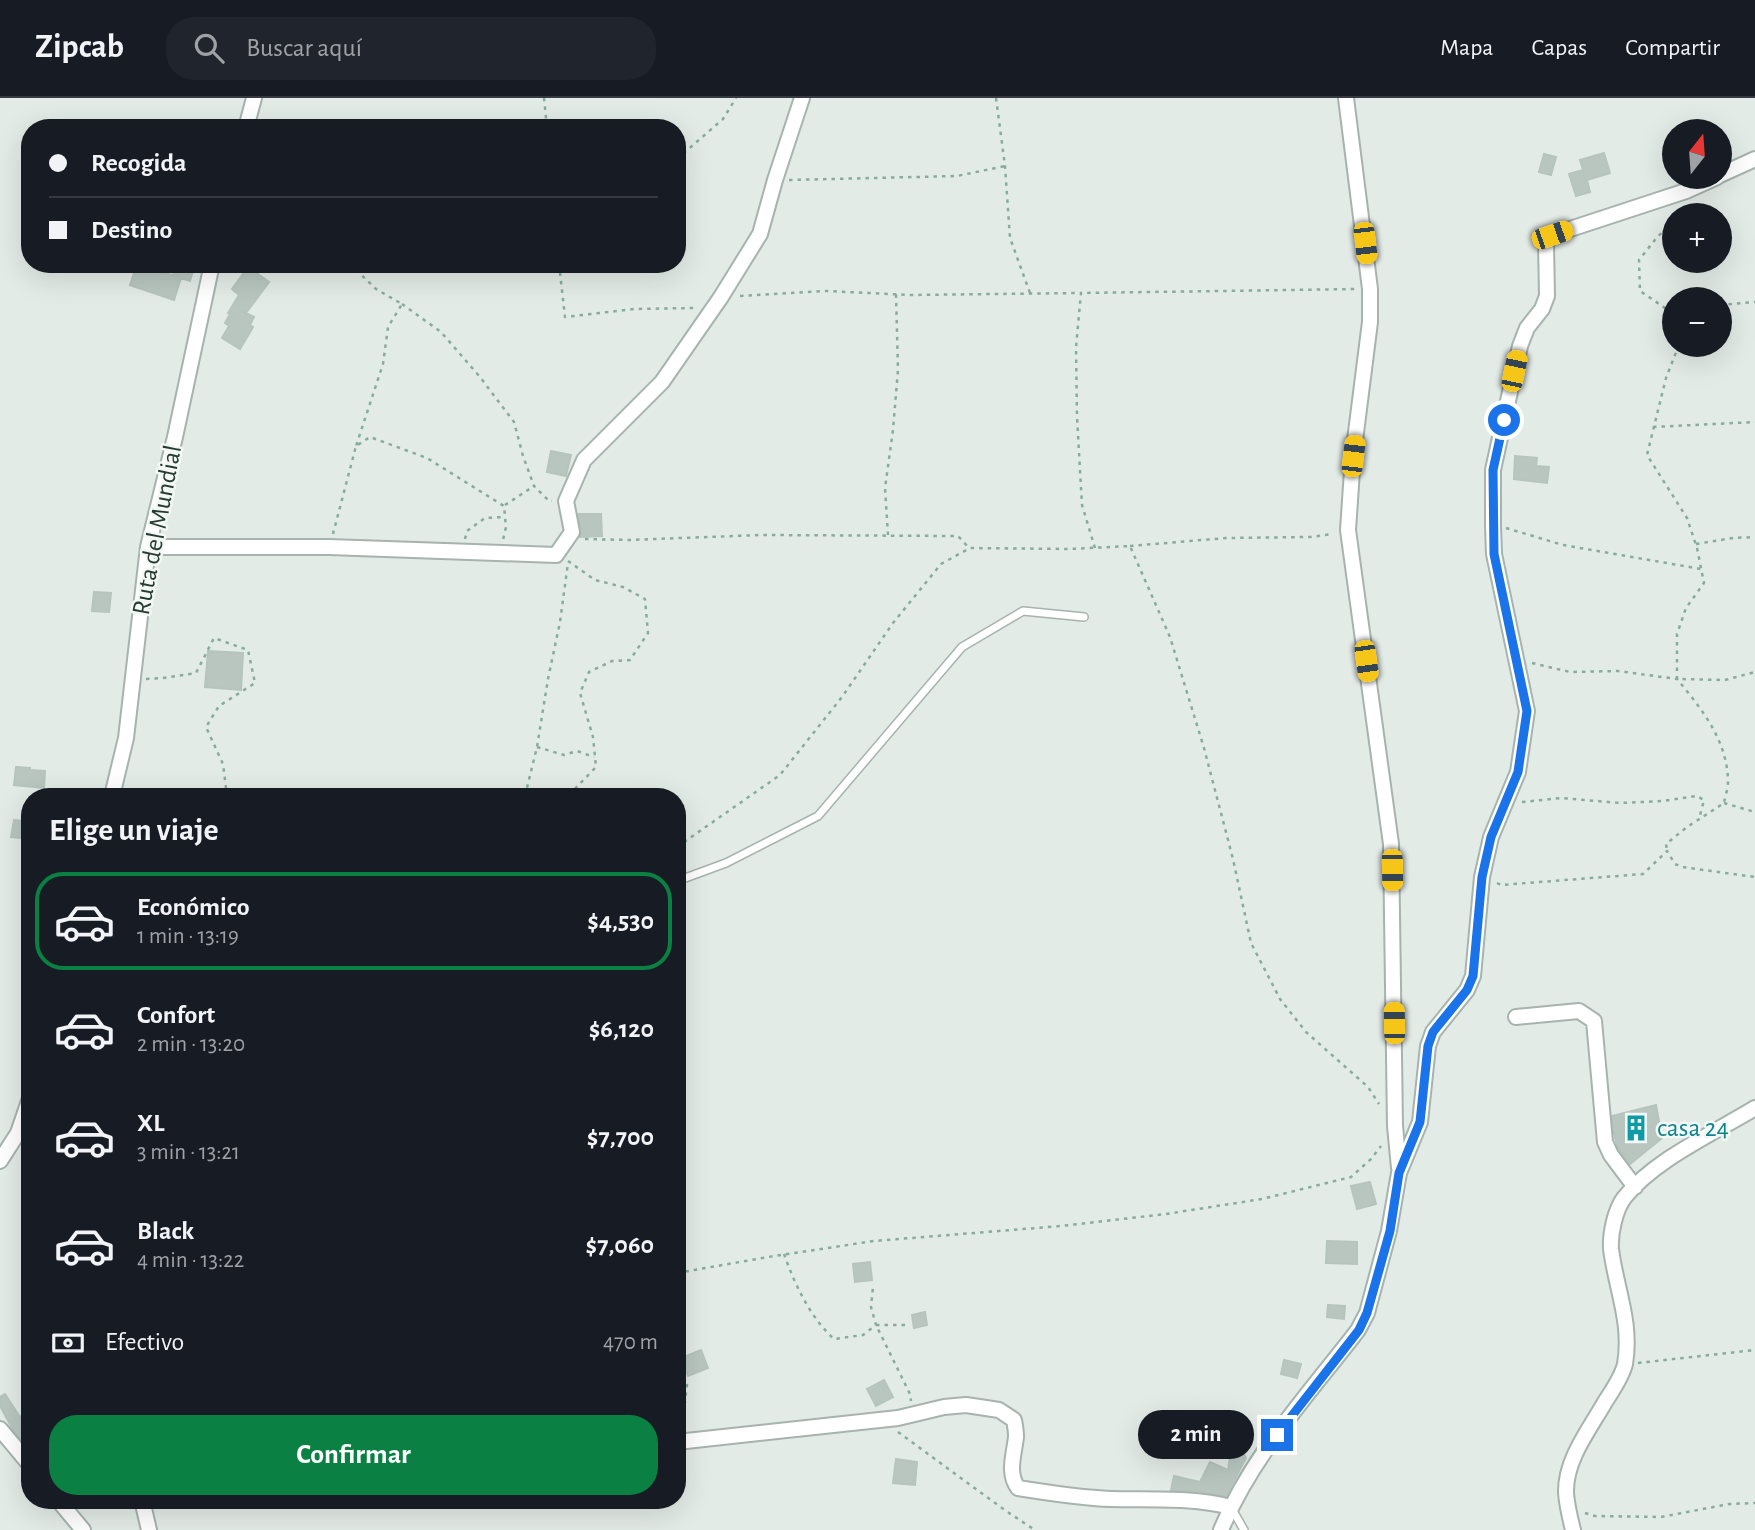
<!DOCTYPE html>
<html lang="es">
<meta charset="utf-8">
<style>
:root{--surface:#171b24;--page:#20242c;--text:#f1f3f6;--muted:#9ea1a6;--line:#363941;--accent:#0b8043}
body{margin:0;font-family:"Alegreya Sans",sans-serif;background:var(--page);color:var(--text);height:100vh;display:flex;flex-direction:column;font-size:26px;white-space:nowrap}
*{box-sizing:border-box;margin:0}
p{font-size:23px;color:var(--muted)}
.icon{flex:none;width:38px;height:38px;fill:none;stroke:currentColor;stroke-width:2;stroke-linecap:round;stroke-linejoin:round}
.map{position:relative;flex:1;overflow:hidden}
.panel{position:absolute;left:21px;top:690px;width:665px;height:721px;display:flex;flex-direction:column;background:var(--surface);border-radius:28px;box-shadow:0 7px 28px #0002}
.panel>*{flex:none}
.top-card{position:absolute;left:21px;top:21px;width:665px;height:154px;border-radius:28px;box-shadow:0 7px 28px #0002;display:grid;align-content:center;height:154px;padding:0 28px;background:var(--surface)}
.needle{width:46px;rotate:17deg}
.controls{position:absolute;left:1662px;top:21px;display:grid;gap:14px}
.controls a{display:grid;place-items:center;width:70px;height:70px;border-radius:50%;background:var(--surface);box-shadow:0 7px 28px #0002;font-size:35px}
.end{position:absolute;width:32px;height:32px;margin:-16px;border:9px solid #1a73e8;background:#fff;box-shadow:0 0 0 4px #fff}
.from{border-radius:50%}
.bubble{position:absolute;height:49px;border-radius:24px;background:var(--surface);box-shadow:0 7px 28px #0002;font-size:23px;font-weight:600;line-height:49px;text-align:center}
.car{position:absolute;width:21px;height:42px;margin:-21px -10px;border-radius:9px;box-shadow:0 0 5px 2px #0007;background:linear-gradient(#f5c518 24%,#345 0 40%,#f5c518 0 76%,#345 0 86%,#f5c518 0)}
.top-card b{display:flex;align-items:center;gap:24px;height:66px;font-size:26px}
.top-card b+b{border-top:2px solid var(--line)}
.top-card i{width:18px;height:18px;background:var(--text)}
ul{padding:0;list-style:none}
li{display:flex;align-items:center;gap:21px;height:98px;margin:0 14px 10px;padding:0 14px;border:4px solid transparent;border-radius:28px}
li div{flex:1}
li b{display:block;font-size:26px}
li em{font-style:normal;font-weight:600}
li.active{border-color:var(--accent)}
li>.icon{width:63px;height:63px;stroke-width:1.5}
h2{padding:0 28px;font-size:32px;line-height:84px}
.pay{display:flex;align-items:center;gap:18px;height:77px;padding:0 28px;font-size:26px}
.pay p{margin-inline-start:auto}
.primary-button{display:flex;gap:14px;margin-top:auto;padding:14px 28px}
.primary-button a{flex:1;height:80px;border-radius:28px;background:var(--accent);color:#fff;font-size:28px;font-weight:600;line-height:80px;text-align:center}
header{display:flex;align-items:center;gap:42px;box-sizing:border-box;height:98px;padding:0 35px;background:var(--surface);border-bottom:2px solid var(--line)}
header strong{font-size:33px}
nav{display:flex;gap:38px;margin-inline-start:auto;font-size:24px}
.search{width:490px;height:63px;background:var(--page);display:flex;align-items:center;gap:18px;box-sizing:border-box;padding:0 24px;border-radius:28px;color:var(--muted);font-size:26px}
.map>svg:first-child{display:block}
.building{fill:#b9c6c0;stroke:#b6c4be;stroke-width:2}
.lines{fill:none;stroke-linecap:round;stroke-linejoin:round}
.lane-casing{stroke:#a6b3ae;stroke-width:10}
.street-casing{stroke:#a6b3ae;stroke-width:18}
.path{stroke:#87ab9f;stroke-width:2.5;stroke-dasharray:3.5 5;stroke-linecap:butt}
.lane{stroke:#fff;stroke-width:7}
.street{stroke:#fff;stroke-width:14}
.route{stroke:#1a73e8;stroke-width:9}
.labels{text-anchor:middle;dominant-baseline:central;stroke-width:5;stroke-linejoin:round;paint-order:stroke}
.street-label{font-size:26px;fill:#253b34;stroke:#f3f8f5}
.culture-label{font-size:26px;fill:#0d838f;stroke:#f3f8f5;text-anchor:start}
</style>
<header>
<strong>Zipcab</strong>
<div class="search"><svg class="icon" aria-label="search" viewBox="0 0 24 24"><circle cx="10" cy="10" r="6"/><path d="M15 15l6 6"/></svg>Buscar aquí</div>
<nav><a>Mapa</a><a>Capas</a><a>Compartir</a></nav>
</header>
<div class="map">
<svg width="1755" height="1432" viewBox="0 0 1755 1432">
<rect width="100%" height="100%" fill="#e3ebe7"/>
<path class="building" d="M1604,55L1610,75L1587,82L1590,94L1576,98L1569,76L1583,72L1580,62Z
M1544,56L1556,59L1551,77L1539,74Z
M137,166L181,180L174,202L130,187Z
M176,166H195L190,183L173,177Z
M248,169L269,184L246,215L254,219L250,227L253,229L240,251L222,240L229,228L225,225L230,216L228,215L239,197L232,191Z
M551,353L571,357L566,378L547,374Z
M1515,358L1537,360L1536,368L1549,369L1547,385L1514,381Z
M578,416H601L602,438L580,439L581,432Z
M94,494L111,495L109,514L92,513Z
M208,553L243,555L241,592L205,589Z
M16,669L30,670V672L45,673L44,690L14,687Z
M14,722L30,724V741L11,739Z
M1656,1007L1662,1040L1630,1066L1618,1050L1614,1036L1612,1018Z
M1370,1084L1376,1106L1357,1111L1351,1088Z
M1327,1143L1357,1144V1166L1326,1165Z
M870,1164L872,1182L855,1184L853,1166Z
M1328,1207L1345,1208L1344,1221L1327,1219Z
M925,1214L927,1227L914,1230L912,1217Z
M701,1252L708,1270L688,1278L681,1260Z
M1284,1262L1301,1266L1297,1280L1281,1276Z
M884,1282L893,1299L876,1308L867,1291Z
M5,1296L20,1319L30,1313V1337L21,1342L13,1332L0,1308V1299Z
M1235,1353L1243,1354L1246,1360L1226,1398L1202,1394L1171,1392L1174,1378L1200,1384L1210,1364L1228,1372L1230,1358Z
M896,1361L917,1364L915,1387L893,1385Z"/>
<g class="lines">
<g class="lane-casing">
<path id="lane" d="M677,783L726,765L818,718L962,549L1023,513L1084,519
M1232,1411L1244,1432"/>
</g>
<g class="street-casing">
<path id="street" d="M1346,0L1370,191V224L1353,358L1348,432L1391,746L1395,1028L1399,1070
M246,30L254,0
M1720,77L1755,61
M148,449H329L556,457L572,434L566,403L584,362L662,284L721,199L760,136L775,82L802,0
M112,698L126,640L148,449L175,339L212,166
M1516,919L1579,913L1594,923L1605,1044L1611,1057L1635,1089
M0,1063L18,1035L30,1000
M0,1331L30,1367
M677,1344L898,1320L944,1309L966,1307L999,1312L1014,1322C1015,1327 1016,1334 1016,1339C1014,1357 1007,1375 1018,1390C1049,1395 1080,1400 1111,1401C1150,1402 1192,1399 1231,1409
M58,1402L83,1432
M142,1402L149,1432
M1221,1432C1252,1357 1309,1296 1358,1232L1367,1215L1389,1133L1399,1075L1420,1024L1428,948L1433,934L1467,892L1473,878L1482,779L1491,739L1518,674L1527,613L1494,456L1493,428V372L1520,248L1527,230L1542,211L1547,198L1546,146L1552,137L1686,93L1717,79
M1573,1432C1570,1420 1567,1408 1566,1395C1565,1362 1589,1332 1605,1304C1612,1293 1622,1279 1625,1266C1632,1224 1616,1191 1611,1151C1610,1136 1615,1112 1624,1100C1654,1062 1714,1035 1755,1010"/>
</g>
<path class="path" d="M544,0L547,30
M996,0L1005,68L1010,140L1030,195
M677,61L723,21L736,0
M789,82L957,78L1005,68
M1685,117V110
M1675,125L1658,138L1639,162L1640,193L1671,214L1675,213
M350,166L376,191L402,206L388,229L383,266L356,348
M559,166L565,219L634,211L694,210
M740,198L826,193L911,197L1081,195
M402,206L441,234L480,279L514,324L523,358L534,388L549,403H552
M1720,207L1755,204
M1671,214L1675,229
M1679,247L1666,280L1647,357L1687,420L1697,450L1704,485L1686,510L1677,536V581L1725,582L1755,574
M1653,329L1755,324
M505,407L534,388
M1506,430L1563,447L1701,471
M333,436L356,348L370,339L427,360L504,408L506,429L503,442
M888,437L885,390L893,332L898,272L896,196
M465,441L467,433L485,420L504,419
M585,441L628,442L761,437L958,438L969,450
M1696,446L1733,440L1755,439
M1130,448L1226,440L1310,439L1333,436
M1095,450L1082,407L1077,319L1076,249L1081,195L1357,191
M568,463L595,482L623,489L645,501L648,535L630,562L612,563L589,574L580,595L593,639L596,669L568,698
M1532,565L1570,574L1618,573L1677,581C1701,610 1728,643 1728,684C1728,690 1725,699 1724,705L1687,729L1666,746L1667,753
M146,581L163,580L196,575L214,540L248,552L255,585L219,608L206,629L223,666L227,698
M537,649L564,657L577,653L594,659
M525,698L537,649L548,581L560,524L568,465
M1522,704L1562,700L1620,705L1663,703L1697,698L1704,702L1699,721
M1724,705L1755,714
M677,749L780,677L842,599L893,525L941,466L970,450L1070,451L1130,448L1170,539L1204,650L1233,761L1251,845L1280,901L1306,934L1368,989L1379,1006
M1497,785L1501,787L1643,776L1667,753L1675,766L1682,769L1755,779
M784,1156C795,1187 810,1219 834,1241L863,1237L876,1227L871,1209L873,1189
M677,1175L774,1158L874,1143L1061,1128L1166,1116L1262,1101L1351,1079L1371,1061L1381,1048
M905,1227H876L910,1296L911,1303
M1638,1265L1755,1252
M677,1272L687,1287L683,1320L679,1330
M898,1334L1006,1413L1035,1432
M1585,1415L1595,1418L1661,1419L1729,1406L1755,1405"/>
<use href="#lane" class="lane"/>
<use href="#street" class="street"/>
</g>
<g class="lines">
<path class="route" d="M1277,1337L1359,1232L1367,1215L1390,1133L1399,1075L1420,1024L1428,948L1433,934L1467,892L1473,878L1482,779L1491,739L1518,674L1527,613L1494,456L1493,372L1504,322"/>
</g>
<defs>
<g id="building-bare" transform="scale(2.1)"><path d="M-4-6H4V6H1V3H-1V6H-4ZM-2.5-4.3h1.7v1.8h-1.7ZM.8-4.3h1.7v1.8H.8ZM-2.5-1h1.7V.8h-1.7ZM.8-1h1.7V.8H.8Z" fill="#0f9aa8" stroke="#f3f8f5" stroke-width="2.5" paint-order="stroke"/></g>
</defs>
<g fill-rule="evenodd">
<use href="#building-bare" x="1636" y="1030"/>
</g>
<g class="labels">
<g class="street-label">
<text transform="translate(157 432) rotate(-79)">Ruta del Mundial</text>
</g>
<g class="culture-label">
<text x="1657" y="1030">casa 24</text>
</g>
</g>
</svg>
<div class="controls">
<a><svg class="needle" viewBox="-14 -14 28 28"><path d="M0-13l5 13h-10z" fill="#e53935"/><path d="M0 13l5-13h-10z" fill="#9ea1a6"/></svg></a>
<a>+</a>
<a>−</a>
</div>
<i class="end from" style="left:1504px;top:322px"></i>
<i class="end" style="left:1277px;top:1337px"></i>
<div class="bubble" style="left:1138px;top:1312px;width:116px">2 min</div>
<i class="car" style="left:1552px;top:137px;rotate:71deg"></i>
<i class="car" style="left:1365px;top:145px;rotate:173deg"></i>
<i class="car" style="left:1514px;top:273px;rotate:12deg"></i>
<i class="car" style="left:1353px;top:358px;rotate:7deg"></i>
<i class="car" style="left:1366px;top:563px;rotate:172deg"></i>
<i class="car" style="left:1392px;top:772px;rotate:179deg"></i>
<i class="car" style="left:1394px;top:925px;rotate:359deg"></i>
<div class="top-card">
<b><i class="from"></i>Recogida</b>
<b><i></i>Destino</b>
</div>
<section class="panel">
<h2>Elige un viaje</h2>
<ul>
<li class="active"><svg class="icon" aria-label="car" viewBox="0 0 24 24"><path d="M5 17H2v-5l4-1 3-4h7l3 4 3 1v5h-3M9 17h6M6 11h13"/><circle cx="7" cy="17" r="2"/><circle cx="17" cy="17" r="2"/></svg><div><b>Económico</b><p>1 min · 13:19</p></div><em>$4,530</em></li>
<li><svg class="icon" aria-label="car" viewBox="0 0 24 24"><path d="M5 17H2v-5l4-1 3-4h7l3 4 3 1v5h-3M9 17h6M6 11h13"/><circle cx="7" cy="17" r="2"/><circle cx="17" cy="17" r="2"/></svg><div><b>Confort</b><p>2 min · 13:20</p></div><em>$6,120</em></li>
<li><svg class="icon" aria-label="car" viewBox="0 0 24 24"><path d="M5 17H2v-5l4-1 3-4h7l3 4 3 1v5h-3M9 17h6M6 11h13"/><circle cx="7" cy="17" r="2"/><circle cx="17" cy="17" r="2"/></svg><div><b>XL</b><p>3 min · 13:21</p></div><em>$7,700</em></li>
<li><svg class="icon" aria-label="car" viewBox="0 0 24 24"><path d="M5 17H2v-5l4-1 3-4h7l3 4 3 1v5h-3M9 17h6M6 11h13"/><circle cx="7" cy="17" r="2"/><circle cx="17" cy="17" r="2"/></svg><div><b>Black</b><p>4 min · 13:22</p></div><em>$7,060</em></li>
</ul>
<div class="pay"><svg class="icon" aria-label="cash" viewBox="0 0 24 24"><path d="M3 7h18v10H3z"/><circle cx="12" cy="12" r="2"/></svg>Efectivo<p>470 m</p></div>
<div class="primary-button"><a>Confirmar</a></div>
</section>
</div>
